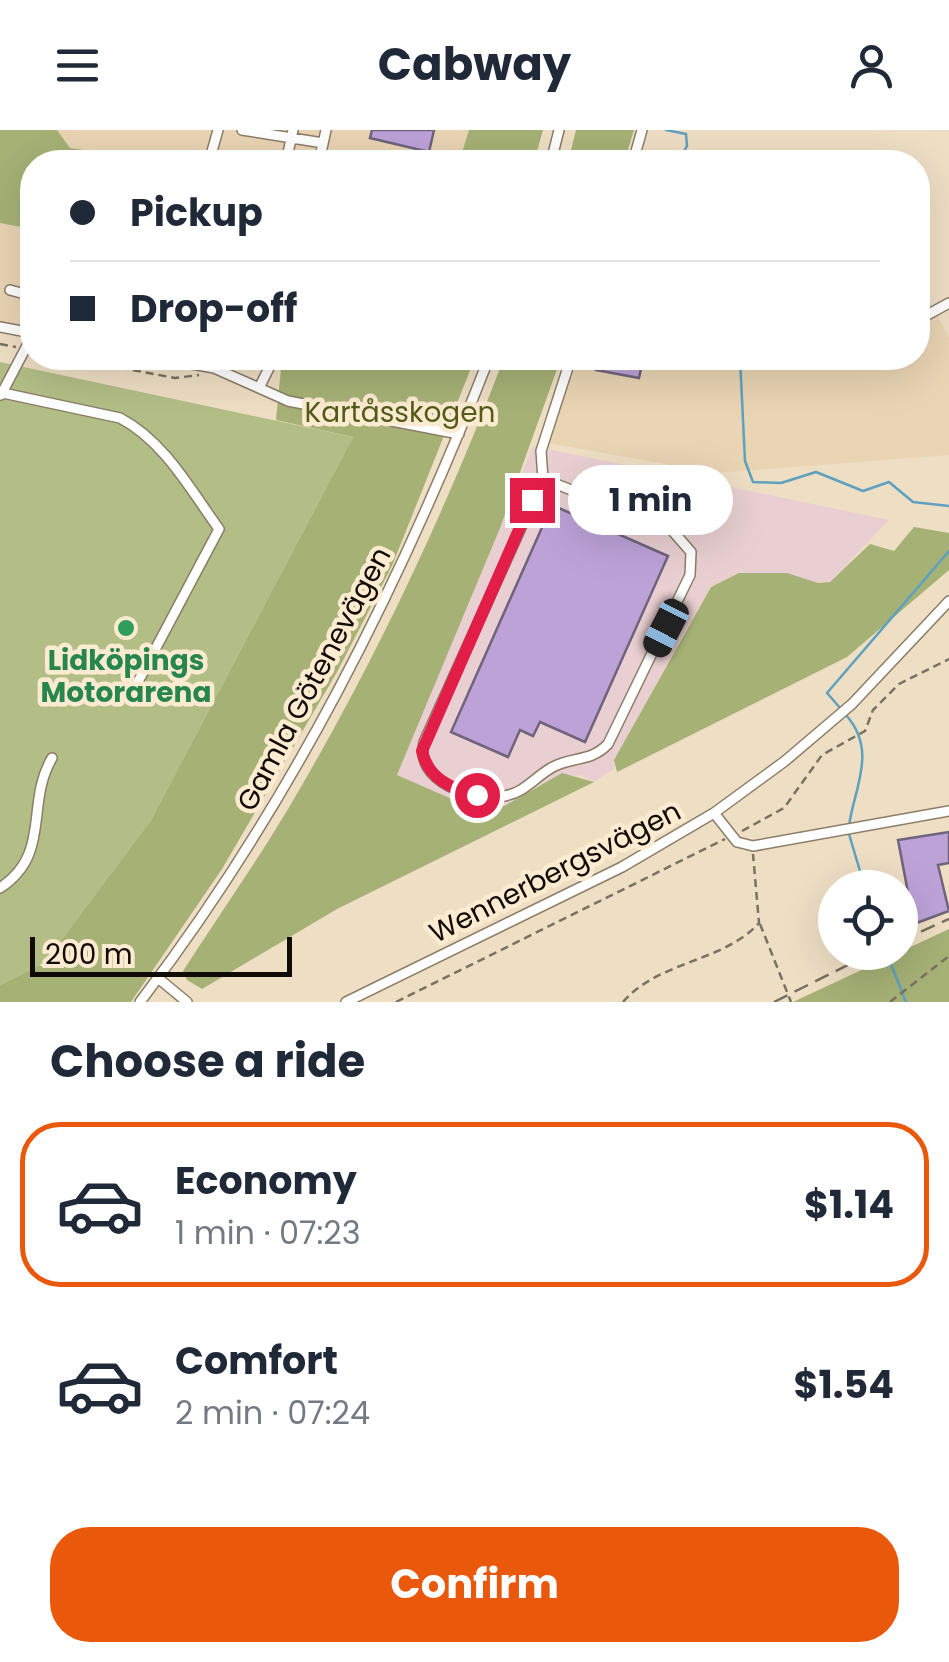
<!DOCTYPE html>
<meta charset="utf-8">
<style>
:root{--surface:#fff;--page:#f6f6f7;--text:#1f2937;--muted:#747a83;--line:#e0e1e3;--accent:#ea580c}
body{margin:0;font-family:Poppins,sans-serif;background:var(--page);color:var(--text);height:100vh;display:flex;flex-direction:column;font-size:38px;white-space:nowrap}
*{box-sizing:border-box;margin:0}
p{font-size:32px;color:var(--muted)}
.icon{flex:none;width:55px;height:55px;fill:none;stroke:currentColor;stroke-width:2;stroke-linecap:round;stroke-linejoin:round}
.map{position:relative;height:872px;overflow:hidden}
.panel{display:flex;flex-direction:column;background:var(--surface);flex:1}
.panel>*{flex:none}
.top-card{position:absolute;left:20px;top:20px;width:910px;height:220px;border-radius:40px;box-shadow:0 10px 40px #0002;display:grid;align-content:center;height:220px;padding:0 50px;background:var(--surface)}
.fabs{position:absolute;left:818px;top:740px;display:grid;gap:20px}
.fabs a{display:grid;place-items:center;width:100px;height:100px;border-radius:50%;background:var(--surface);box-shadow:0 10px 40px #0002;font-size:50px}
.scale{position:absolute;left:30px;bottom:25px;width:262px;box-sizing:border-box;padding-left:10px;border:5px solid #100b04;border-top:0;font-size:28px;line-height:35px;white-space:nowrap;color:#100b04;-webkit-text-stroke:8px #fcebd1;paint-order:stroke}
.end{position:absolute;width:45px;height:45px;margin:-22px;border:12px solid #e11d48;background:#fff;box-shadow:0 0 0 5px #fff}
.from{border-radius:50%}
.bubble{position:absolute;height:70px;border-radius:35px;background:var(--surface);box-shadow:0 10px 40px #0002;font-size:32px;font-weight:700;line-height:70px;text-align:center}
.car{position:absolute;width:30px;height:60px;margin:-30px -15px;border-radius:12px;box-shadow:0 0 8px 2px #0007;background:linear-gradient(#222 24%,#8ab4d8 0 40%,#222 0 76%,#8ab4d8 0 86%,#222 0)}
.top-card b{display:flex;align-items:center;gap:35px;height:95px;font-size:38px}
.top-card b+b{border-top:2px solid var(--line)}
.top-card i{width:25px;height:25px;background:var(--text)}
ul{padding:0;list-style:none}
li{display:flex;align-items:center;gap:30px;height:165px;margin:0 20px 15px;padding:0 30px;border:5px solid transparent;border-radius:40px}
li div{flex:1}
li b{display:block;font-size:38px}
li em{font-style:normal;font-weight:700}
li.on{border-color:var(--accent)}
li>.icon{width:90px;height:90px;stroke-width:1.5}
h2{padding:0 50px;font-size:45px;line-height:120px}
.button{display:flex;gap:20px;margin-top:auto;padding:20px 50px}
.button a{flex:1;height:115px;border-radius:40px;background:var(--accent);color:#fff;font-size:40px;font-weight:700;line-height:115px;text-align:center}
header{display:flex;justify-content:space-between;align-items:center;height:130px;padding:0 50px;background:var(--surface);font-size:45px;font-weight:700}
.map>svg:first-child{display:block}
.commercial{fill:#e9cfd2}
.built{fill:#e9d4b4}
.green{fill:#b3be87}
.forest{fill:#a5b175}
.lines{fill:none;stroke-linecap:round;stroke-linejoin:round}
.stream{stroke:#5ea1bf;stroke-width:2.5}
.building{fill:#bda2d8;stroke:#6f647b;stroke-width:2.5}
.minor-casing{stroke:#8c7d66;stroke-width:12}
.path{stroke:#7b7161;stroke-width:2.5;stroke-dasharray:8 5;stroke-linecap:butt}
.minor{stroke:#fff;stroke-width:9}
.rail{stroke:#796f5f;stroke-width:2.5;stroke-dasharray:15 8;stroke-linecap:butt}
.route{stroke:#e11d48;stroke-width:12}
.leisure-dot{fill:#2e9e5b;stroke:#fcebd1;stroke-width:4}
.labels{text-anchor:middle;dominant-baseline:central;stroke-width:9;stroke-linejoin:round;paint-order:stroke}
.park-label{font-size:28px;fill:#525c1a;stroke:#fcebd1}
.leisure-label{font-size:28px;font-weight:bold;fill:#27864d;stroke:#fcebd1}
.street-label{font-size:28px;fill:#100b04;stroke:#fcebd1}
</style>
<header><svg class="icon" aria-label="menu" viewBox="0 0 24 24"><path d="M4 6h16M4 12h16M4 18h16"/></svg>Cabway<svg class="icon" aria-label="person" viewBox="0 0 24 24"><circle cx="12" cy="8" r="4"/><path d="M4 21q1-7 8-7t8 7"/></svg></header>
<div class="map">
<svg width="949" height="872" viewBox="0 0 949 872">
<rect width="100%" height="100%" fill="#eedec4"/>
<path class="commercial" d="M533,316L889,390L830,452L711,456L614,630V639L594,652L580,645L547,651L504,676L461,673L397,645Z"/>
<path class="built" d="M57,0H469L459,32H120L121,25L70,18Z
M0,93L32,99V197L0,192Z
M930,172L949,208V325L715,343L548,313L577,228H918V176Z"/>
<path class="green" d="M0,232L353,307L151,690L44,833L0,855Z"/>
<path class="forest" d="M0,0H57L70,18L122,25L120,32H32V99L0,93Z
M469,0H543L534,32H459Z
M576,0H634L624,32H568Z
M282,228H475L392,436L337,542L222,739L131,872H0V855L44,833L151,690L353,307L276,290Z
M504,228H561L500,398L397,645L461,673L504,676L562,643L594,652L337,779L202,859L187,850L183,841C221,782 263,723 298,662C379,523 447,378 504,228Z
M914,397L949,403V440L847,527L617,642L614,630L711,457L739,443H787L818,453L830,452L870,414L894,421Z
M949,799V872H793Z"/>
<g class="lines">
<path class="stream" d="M666,0L686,4L687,16L678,32
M740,228L745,331L753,352L781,353L816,342L863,361L889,352L913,372L949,376
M841,579L827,563L949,421
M846,585C878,621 854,658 849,696
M849,704L865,758
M886,822L906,872"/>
</g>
<path class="building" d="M372,0H434L429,22L370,8Z
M599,228H637L636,233L642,234L639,248L596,240Z
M552,375L668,426L585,612L540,592L533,606L520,600L508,627L451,602Z
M949,702V733L938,735L949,781L914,794L898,710Z"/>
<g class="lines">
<g class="minor-casing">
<path id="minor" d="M242,0L323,13
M209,32L218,0
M286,32L293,0
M319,32L326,0
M551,32L559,0
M633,32L642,0
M10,160L32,166
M918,190L949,173
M0,197L32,203
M159,228L214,238L259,258L274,228
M259,258L288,271L459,304
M3,263L120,288C164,311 190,359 219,399L131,565
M1,265L32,206
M543,349L670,398L691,422L690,445L608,614C590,633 571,626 551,638C534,648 524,663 504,666C473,671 414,652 424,612Z
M543,349L541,321L571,228
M714,683L737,712L753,716L949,681
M0,758C52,724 25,674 52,628
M158,848L187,872
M140,872C289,677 400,456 489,228
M346,872L622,737L714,683L785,631L852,574L949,471"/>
</g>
<path class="path" d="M0,214L16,217
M69,228L175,248L199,245
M742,701L784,678L822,625L865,601L873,580L899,554L949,529
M760,794L791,872
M396,872L725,709
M623,872C658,831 724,832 759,793L753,724
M890,872L949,826"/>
<use href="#minor" class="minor"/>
<path class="rail" d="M900,811L949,789
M774,872L874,822"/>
</g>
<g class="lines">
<path class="route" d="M477,665C452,659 428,649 422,621L532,370"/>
</g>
<circle class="leisure-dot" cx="126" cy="498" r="10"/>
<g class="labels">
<g class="park-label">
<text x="400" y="282">Kartåsskogen</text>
</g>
<g class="leisure-label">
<text x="126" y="530">Lidköpings<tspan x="126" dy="32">Motorarena</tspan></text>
</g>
<g class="street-label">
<text transform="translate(314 549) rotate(-62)">Gamla Götenevägen</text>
<text transform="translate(555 742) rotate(-27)">Wennerbergsvägen</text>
</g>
</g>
</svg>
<div class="fabs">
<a><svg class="icon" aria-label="locate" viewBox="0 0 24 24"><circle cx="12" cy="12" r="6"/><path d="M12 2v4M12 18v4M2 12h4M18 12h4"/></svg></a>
</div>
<div class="scale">200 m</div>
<i class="end from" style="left:477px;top:665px"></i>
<i class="end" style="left:532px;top:370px"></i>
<div class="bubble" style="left:568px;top:335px;width:165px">1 min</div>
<i class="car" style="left:666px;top:498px;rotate:207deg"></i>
<div class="top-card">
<b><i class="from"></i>Pickup</b>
<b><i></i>Drop-off</b>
</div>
</div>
<section class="panel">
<h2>Choose a ride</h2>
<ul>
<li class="on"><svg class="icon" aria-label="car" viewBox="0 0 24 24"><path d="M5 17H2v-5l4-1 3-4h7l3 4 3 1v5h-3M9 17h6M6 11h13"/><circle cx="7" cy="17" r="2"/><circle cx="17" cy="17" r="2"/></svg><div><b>Economy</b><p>1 min · 07:23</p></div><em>$1.14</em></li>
<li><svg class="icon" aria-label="car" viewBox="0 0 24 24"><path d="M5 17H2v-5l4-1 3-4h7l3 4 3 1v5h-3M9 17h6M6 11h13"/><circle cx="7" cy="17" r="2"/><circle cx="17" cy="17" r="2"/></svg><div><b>Comfort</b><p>2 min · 07:24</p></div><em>$1.54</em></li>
</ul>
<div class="button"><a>Confirm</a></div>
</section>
